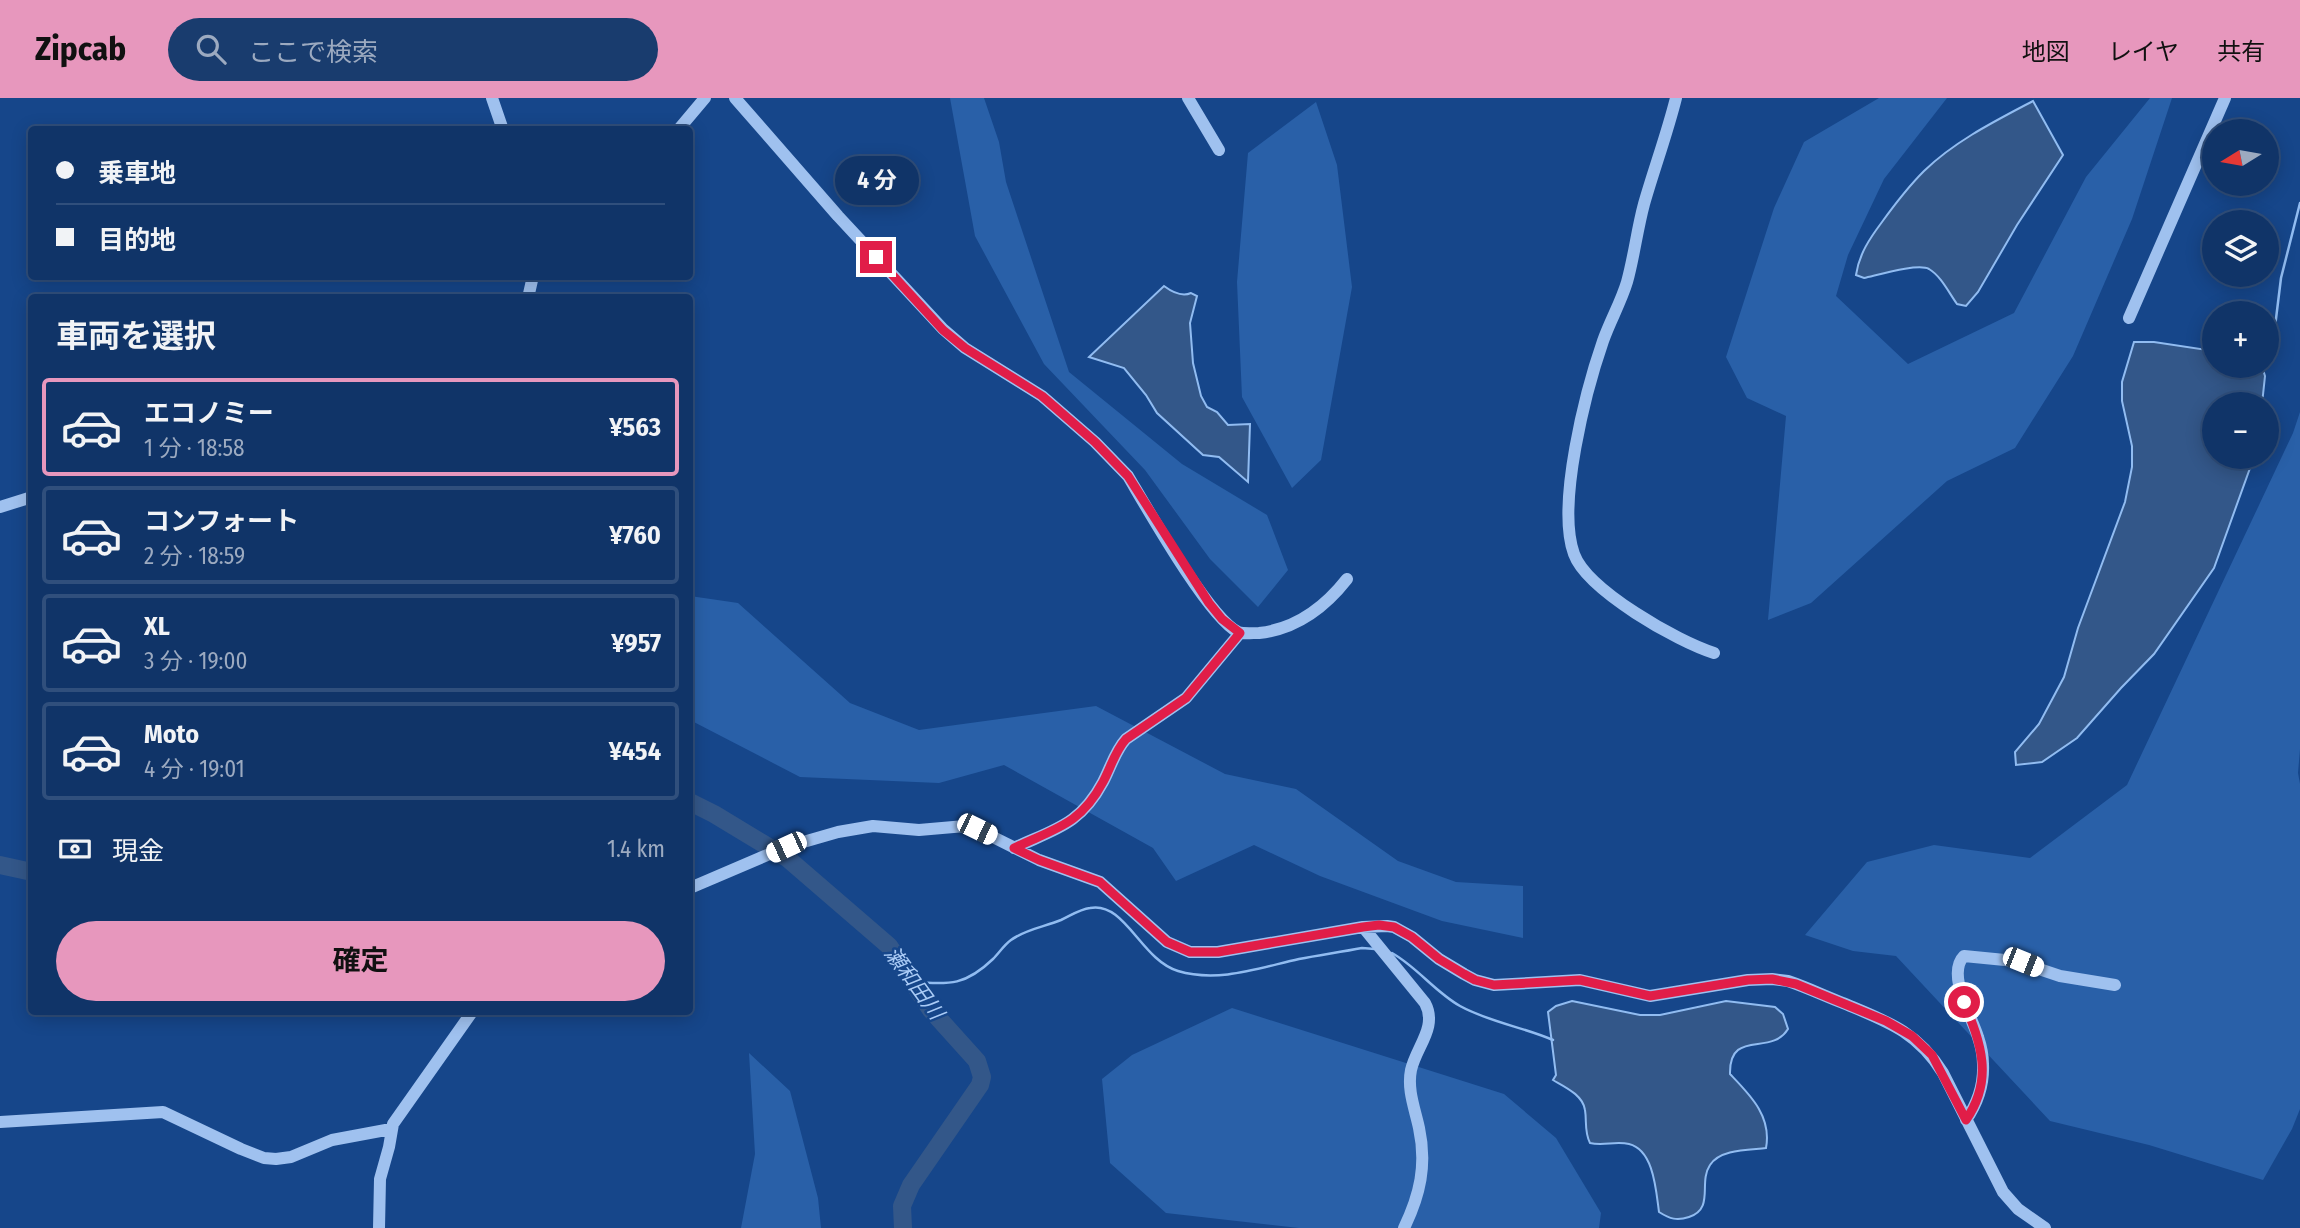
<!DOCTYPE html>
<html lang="ja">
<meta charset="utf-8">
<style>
:root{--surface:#103468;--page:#193c6e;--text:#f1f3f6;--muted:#9caac0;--line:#304f7c;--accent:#e797bd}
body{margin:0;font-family:"Fira Sans Condensed","Noto Sans JP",sans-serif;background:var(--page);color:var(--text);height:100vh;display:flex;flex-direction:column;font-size:26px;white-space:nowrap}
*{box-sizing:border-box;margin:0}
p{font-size:23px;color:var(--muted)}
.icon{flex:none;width:38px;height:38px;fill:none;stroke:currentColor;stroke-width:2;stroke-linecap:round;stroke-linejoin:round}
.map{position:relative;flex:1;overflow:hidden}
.side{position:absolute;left:28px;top:196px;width:665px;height:721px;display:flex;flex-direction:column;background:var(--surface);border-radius:7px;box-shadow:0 4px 18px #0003,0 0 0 2px var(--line)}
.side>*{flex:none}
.guide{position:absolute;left:28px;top:28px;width:665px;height:154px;border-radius:7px;box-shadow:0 4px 18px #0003,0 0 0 2px var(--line);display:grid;align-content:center;height:154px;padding:0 28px;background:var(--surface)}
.needle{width:46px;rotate:259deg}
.buttons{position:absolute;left:2202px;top:21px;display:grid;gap:14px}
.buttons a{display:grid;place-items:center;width:77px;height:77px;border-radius:50%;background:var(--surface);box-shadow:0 4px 18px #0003,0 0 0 2px var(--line);font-size:35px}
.end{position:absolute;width:32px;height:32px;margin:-16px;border:9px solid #e11d48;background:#fff;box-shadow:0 0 0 4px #fff}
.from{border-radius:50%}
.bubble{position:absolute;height:49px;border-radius:24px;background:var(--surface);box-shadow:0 4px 18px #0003,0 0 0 2px var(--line);font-size:23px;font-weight:700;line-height:49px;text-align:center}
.car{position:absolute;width:21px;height:42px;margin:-21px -10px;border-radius:9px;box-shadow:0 0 5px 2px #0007;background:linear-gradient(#fff 24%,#345 0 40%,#fff 0 76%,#345 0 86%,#fff 0)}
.guide b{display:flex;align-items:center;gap:24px;height:66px;font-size:26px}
.guide b+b{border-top:2px solid var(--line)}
.guide i{width:18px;height:18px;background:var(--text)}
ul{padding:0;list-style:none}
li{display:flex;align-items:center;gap:21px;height:98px;margin:0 14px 10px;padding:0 14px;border:4px solid var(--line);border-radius:7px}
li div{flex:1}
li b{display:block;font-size:26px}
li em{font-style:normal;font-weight:700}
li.on{border-color:var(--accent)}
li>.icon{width:63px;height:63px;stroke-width:1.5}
h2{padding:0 28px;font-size:32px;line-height:84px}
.pay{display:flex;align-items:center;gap:18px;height:77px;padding:0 28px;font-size:26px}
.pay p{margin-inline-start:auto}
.action{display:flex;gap:14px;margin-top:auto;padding:14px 28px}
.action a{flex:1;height:80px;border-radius:42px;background:var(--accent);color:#111;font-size:28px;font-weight:700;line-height:80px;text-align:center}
header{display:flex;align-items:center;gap:42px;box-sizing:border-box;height:98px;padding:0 35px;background:var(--accent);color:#111}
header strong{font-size:33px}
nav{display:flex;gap:38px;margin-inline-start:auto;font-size:24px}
.search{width:490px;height:63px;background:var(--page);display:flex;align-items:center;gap:18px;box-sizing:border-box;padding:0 24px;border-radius:38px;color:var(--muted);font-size:26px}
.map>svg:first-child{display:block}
.green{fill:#2960a8}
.water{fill:#335789;stroke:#91bcf1;stroke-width:2}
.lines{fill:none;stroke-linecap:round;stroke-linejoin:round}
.stream{stroke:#91bcf1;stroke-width:2.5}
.river{stroke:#335789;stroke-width:18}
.minor{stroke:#9fc1ef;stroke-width:12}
.route{stroke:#e11d48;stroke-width:9}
.labels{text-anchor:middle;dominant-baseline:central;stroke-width:5;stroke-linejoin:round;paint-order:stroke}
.water-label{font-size:21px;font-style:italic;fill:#aacbf6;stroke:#16468a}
</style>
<header>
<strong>Zipcab</strong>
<div class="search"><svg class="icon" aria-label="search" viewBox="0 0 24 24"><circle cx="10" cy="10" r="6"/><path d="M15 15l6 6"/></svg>ここで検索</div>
<nav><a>地図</a><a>レイヤ</a><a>共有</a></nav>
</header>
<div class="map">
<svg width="2300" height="1130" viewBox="0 0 2300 1130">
<rect width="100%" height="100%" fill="#16468a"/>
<path class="green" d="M950,0H984L999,44L1006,84L1069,274L1182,366L1267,417L1288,472L1258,509L1210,461L1145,372L1044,266L975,138Z
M1879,0H1947L1884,81L1848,157L1836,198L1908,266L2014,215L2086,79L2150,0H2172L2132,121L2073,258L2015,350L1947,383L1811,505L1768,522L1786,318L1747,300L1726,259L1774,110L1804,44Z
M1316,4L1337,67L1352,189L1321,362L1292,390L1242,299L1237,184L1248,55Z
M2300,314V651L2298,675L2300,686V1011L2292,1031L2263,1082L2149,1047L2050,1023L1896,858L1853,853L1805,837L1867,764L1934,747L2030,760L2127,687L2293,335Z
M690,498L738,505L850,605L919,632L1096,608L1225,676L1296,691L1398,763L1456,784L1523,788V840L1442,823L1320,778L1254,747L1176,783L1153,750L1004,667L939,685L800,679L690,622Z
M1232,910L1504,996L1556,1040L1601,1115L1599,1130H1299L1166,1115L1110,1065L1102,981L1132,957Z
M749,955L790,993L818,1100L821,1130H741L755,1056Z"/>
<path class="water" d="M2033,3L2063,57L2017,127L1978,194L1966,208L1957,206C1949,195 1941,178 1929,171C1918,165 1878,177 1864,180L1856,177C1859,156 1870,140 1882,124C1895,106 1908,89 1924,73C1955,43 1995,23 2033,3Z
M1164,188C1172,194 1182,199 1191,195L1197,198L1190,225L1193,265L1201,298L1207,309L1217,314L1228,327L1250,326L1248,384L1219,359L1203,357L1157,315L1146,297L1124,270L1089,259Z
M2134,244H2154L2214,253V268H2262L2265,278L2262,306H2214V359H2254L2214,470L2154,556L2121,590L2077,640L2042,664L2016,667L2015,654L2039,626L2064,579L2078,530L2125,404L2132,369V348L2122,303V284Z
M1572,903L1640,917H1660L1726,903L1775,909L1783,916L1788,931C1771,959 1729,930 1730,976C1750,997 1772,1018 1766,1050C1749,1052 1720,1051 1710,1067C1698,1085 1715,1110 1689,1119C1677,1123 1670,1121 1659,1114C1656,1093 1654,1052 1629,1046C1616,1043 1603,1048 1590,1045C1584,1033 1587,1024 1585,1012C1583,997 1565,989 1553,982L1556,977L1548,914L1556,908Z"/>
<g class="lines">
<path class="stream" d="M2266,256L2274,237L2281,180L2300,105
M1392,855C1417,869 1435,894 1460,908C1489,924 1523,929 1553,942
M915,884C950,887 966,887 993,861C999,855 1004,847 1011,842C1026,831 1044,829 1061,822C1070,818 1080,811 1090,810C1125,803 1141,862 1178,873C1218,885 1259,870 1299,861C1320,857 1341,854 1362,850L1375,851"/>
<path class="river" d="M690,704L714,716L787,760L889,848L931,912L977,963L982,979L980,987L911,1087L902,1108L903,1130
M0,767L32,774"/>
<path class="minor" d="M492,0L503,32
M735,0L838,118L943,231L965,250L1042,298L1095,344L1128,378C1147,410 1209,520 1238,534C1244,536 1252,535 1259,535C1296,531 1325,509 1347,481
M1188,0L1219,52
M1676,0C1667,36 1654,71 1644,106C1637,132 1634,159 1627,184C1621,204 1610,223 1603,243C1586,292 1556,407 1574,456C1587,492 1678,544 1714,555
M678,32L705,0
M528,200L533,178
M2129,220L2225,0
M0,409L32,399
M1014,750C1055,731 1080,727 1103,684C1111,669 1115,653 1126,641L1186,600L1240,535
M690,790L786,749L838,734L873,728L919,732L965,728L977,731L1039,762L1100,784L1167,844L1190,854H1218L1363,829L1387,828L1394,829L1412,839L1439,861L1464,876L1475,882L1494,887L1580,882L1650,898L1748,882L1772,881L1788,883C1806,889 1825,898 1843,905C1886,923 1917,933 1943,975L2003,1094L2018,1111L2045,1130
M1363,829L1425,905C1438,929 1416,949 1411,972C1407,992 1415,1011 1419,1030C1427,1067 1420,1097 1404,1130
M1966,1022C1977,1006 1984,986 1983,966C1983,957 1981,948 1978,939C1972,919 1946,876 1964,858L2015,863L2060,878L2115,887
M0,1024L163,1014L241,1051L264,1060L276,1061L291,1059L332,1042L391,1031
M379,1130L380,1081L389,1049L393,1026L472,914"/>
</g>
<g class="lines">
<path class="route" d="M876,159L943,232L965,250L1042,298L1095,344L1128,378L1209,505L1222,521L1240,535L1186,600L1126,641C1115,653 1111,669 1103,684C1080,727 1056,730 1014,750L1039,762L1100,784L1167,844L1190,854H1218L1363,829L1379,827L1394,829L1412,839L1439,861L1464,876L1475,882L1494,887L1580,882L1650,898L1748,882L1772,881L1796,886L1886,923L1912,938L1932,957L1966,1022C1994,981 1981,946 1964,904"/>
</g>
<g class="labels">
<g class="water-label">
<text transform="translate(914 885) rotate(54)">瀬和田川</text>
</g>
</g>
</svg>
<div class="buttons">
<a><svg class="needle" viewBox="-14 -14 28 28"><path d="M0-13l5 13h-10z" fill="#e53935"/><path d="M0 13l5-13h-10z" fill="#9caac0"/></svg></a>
<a><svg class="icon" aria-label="layers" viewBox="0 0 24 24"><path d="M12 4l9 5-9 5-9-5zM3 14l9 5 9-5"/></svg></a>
<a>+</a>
<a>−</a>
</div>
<i class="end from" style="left:1964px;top:904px"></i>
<i class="end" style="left:876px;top:159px"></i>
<div class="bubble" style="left:835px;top:58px;width:84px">4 分</div>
<i class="car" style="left:977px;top:731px;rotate:116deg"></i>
<i class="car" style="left:786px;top:749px;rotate:245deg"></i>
<i class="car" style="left:2023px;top:864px;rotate:112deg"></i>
<div class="guide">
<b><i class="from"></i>乗車地</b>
<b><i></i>目的地</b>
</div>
<section class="side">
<h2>車両を選択</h2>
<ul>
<li class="on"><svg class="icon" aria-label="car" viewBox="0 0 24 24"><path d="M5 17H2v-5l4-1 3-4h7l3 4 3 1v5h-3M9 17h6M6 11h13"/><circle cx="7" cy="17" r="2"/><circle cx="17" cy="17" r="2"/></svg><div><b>エコノミー</b><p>1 分 · 18:58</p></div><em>¥563</em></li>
<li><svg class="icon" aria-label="car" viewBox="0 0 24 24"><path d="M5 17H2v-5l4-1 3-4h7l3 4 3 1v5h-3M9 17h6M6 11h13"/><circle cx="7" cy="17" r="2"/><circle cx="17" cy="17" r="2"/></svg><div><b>コンフォート</b><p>2 分 · 18:59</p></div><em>¥760</em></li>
<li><svg class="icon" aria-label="car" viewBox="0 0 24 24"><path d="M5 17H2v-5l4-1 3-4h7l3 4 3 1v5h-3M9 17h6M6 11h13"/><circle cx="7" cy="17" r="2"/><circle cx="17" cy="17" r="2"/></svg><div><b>XL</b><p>3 分 · 19:00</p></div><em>¥957</em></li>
<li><svg class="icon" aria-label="car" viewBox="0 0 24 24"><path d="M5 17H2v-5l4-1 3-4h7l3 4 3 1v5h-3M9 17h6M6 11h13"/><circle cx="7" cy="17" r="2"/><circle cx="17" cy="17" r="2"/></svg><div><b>Moto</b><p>4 分 · 19:01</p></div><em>¥454</em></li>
</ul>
<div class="pay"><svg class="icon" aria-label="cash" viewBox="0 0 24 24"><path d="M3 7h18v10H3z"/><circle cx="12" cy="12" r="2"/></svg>現金<p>1.4 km</p></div>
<div class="action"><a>確定</a></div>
</section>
</div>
